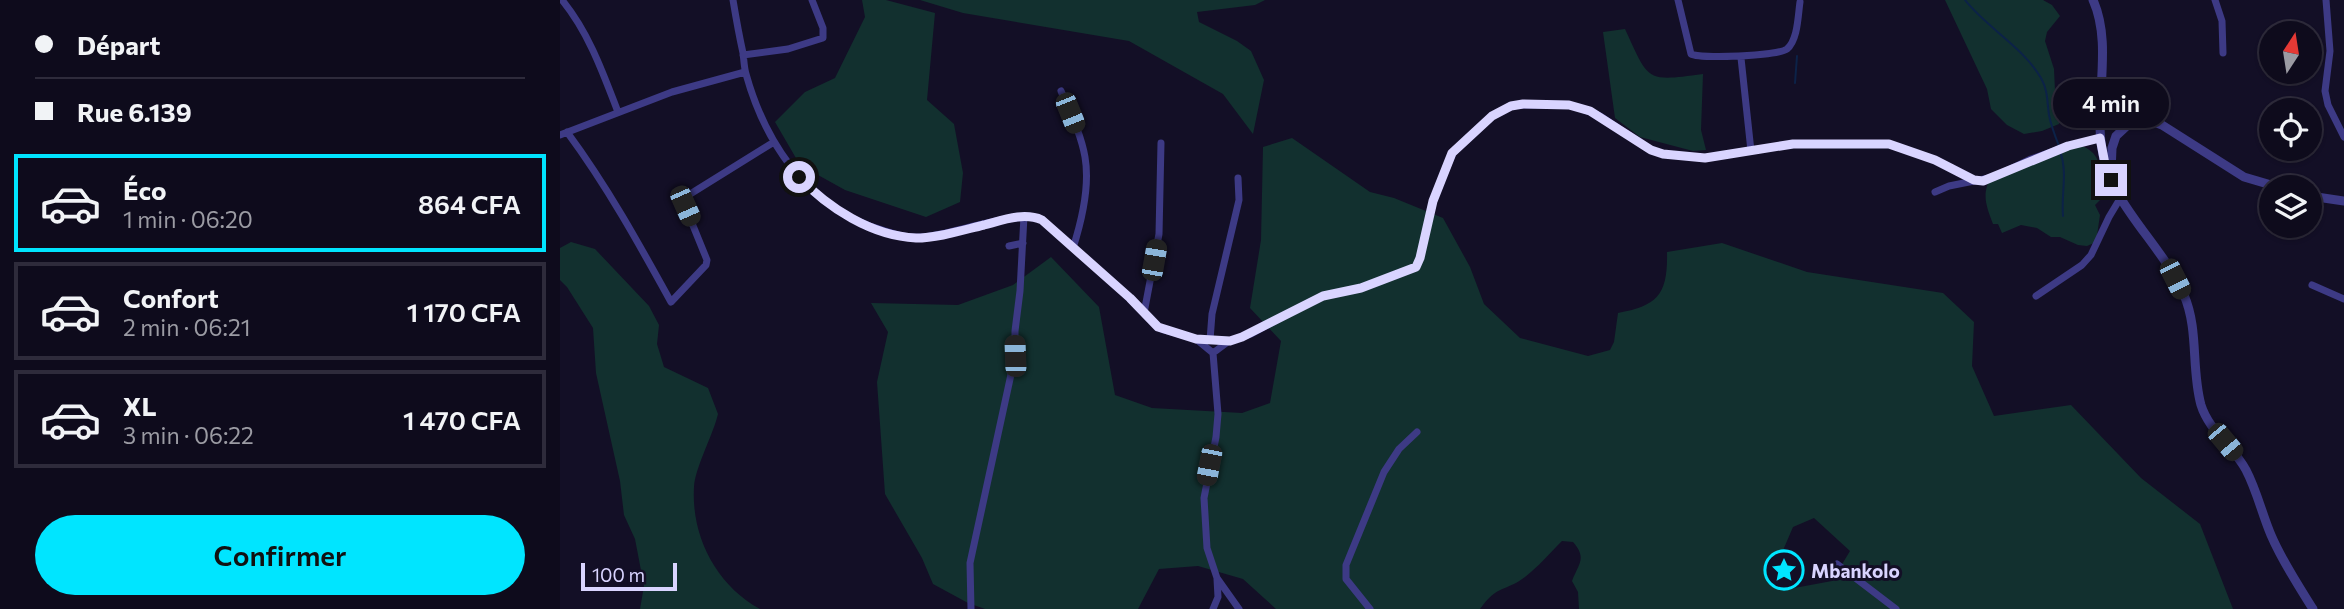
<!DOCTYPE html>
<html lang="fr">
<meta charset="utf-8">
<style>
:root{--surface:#0e0b1c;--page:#171425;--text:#f1f3f6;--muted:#9b9ba3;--line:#2e2b3b;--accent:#00e5ff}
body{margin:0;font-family:Commissioner,sans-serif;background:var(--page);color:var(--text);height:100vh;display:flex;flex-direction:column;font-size:26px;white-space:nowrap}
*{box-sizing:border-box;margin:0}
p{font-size:23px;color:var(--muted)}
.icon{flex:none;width:38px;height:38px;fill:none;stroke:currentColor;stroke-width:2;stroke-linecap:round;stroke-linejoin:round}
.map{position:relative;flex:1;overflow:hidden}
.drawer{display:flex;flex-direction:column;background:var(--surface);width:560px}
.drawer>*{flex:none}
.hud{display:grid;align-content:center;height:154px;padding:0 35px;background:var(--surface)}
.needle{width:46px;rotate:12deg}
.tools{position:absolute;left:1699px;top:21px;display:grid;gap:14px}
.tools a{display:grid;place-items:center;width:63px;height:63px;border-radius:50%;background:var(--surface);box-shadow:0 2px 5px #0004,0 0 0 2px var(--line);font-size:35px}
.scale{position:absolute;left:21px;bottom:18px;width:96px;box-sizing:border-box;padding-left:7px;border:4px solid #d9d4ff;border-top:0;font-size:19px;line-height:24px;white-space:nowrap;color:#d9d4ff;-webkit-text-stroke:5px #130f26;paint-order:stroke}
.end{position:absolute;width:32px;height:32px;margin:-16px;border:9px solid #d9d4ff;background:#111;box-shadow:0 0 0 4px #111}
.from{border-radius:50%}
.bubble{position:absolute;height:49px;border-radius:24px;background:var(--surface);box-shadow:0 2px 5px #0004,0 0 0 2px var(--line);font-size:23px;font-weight:600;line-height:49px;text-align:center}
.car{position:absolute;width:21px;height:42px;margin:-21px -10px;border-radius:9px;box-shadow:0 0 5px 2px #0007;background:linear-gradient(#222 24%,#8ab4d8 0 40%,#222 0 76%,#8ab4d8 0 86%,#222 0)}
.hud b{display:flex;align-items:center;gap:24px;height:66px;font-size:26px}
.hud b+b{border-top:2px solid var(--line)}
.hud i{width:18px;height:18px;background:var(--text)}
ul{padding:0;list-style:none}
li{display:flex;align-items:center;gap:21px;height:98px;margin:0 14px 10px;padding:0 21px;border:4px solid var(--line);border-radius:0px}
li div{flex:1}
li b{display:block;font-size:26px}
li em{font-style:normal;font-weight:600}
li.current{border-color:var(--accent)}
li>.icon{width:63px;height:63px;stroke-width:1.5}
.primary-button{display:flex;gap:14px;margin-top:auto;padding:14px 35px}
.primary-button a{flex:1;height:80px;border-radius:42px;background:var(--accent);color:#111;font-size:28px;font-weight:600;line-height:80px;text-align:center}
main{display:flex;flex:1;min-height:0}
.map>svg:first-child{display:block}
.green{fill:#12302f;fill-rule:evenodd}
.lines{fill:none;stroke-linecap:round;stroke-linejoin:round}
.stream{stroke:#0c2248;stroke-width:2}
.minor{stroke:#3d3a85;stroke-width:7}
.tertiary{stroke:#3d3a85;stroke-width:9}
.route{stroke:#d9d4ff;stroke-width:9}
.labels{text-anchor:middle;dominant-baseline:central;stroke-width:6;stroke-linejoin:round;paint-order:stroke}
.poi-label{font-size:19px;font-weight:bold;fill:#d9d4ff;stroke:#130f26;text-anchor:start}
</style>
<main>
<section class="drawer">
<div class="hud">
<b><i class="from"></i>Départ</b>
<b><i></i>Rue 6.139</b>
</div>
<ul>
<li class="current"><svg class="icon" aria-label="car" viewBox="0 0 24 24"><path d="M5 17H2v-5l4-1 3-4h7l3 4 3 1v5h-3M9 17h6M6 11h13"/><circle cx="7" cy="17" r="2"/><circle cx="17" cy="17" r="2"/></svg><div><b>Éco</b><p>1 min · 06:20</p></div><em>864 CFA</em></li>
<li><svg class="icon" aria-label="car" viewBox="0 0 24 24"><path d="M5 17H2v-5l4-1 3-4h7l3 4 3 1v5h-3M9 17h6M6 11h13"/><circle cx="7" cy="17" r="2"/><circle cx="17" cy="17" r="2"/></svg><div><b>Confort</b><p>2 min · 06:21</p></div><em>1 170 CFA</em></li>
<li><svg class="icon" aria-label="car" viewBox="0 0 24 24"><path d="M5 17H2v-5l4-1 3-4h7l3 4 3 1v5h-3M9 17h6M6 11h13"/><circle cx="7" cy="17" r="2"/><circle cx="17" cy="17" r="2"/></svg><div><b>XL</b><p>3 min · 06:22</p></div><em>1 470 CFA</em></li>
</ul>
<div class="primary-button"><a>Confirmer</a></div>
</section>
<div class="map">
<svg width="1784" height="609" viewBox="0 0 1784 609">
<rect width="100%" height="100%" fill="#130f26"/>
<path class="green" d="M302,0H326L375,13L367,100L394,124L403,173L400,202L366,217L285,190L240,165L215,122L245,92L275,78L305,17Z
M360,0H705L695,5L637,12L639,22L677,41L691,51L704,80L693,134L663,94L569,41L403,13Z
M1385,0H1483L1492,5L1500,16L1487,32L1485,41L1494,69L1495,91L1502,107L1499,124L1482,131L1464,134L1447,125L1431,109L1427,89Z
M1065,29C1089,81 1085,82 1143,74L1141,130L1146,150L1133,151L1080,137L1055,118L1043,32Z
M732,138L810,192L834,198L883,218L910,267L924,304L960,338L1028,356L1050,350L1054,342L1058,313C1098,306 1108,294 1107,252L1162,243L1247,272L1383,293L1414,322L1412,366L1434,416L1511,405L1581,478L1640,524L1673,609H1019L1018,592L1012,581C1019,563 1027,558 1013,542L1002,541C990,553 978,567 965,577C945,592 938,584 920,609H716L683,579L638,566L599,569L578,609H425L408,603L373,584L362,558L325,494L317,382L328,332L311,303L398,305L453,285L491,257L539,307L555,395L592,408L682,413L710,403L721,341L690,308L701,240L703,147ZM1254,518L1290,551L1272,581L1229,589L1215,569L1233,527Z
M1514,144C1528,146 1536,153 1540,166L1534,179L1542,198L1535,205L1540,215L1536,242L1527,246L1518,245L1500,237H1491L1477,228L1461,225L1442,233L1438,224H1433C1426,205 1421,194 1432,175L1481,159Z
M11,242L35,249L89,306L99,325L97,344L104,367L148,388L158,414C153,435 135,468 134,487C131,536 156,585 200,609H80L84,586L75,539L64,515L60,481L36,373L33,328L7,287L0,280V248Z"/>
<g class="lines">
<path class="stream" d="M1405,0C1427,28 1462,46 1481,78C1488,90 1487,102 1489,115C1491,125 1495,136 1499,146
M1235,83L1237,56
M1500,151C1508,173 1501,193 1503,216"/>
<path class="minor" d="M2,0C29,33 43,73 58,112
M173,0C176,18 179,35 183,53C184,60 184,67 186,74C204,139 244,202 310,226C326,231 344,239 362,237C392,235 457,209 482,220L563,292L598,327L604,330L636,339L653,353L658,414L656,437L644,498L647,548L657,578L679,609
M1118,0L1131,54C1139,59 1218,56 1227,49C1238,40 1238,15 1240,2
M1655,0L1662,21L1663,53
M1766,0L1770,51L1765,91L1768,105L1784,137
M183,55L228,49L263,38V28L252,0
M1181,58L1191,151
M501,91C510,112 521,134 525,157C530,186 522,220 513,248
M7,132C47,186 79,244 111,302L146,265L147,260L125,206L127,196L214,142
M0,135L112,92L185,72
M1375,192L1389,186L1434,177L1471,159L1508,146L1540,138
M449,246L463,243
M1752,285L1784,299
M1476,296L1522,265L1531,255L1549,217L1561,197
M584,313L599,234L601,143
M650,340L652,314L679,200L678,178
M653,353L669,341L691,334L750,302L763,296L801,288L856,267L860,258L873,201L893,153L932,116L951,106L963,105H1009L1020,108L1040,116L1091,150L1103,154L1145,158L1233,144H1329L1375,160L1414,180L1423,181
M1277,564L1336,609
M411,609L410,563L455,356V331L460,291L464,216
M653,609L658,597L657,579
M810,609L786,579V565L824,472L839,449L857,432"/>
<path class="tertiary" d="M1533,0C1555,49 1530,111 1545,163C1559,212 1604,248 1624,295C1639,330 1631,369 1641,405C1649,431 1674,447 1686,470C1697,491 1702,514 1711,535C1722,561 1738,585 1753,609
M1551,172L1552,148L1556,136L1570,123L1584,118L1602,125L1684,177L1718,187
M1750,196L1784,201"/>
</g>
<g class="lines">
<path class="route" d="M239,177C268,208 312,236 356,238C378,238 403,230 424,225C443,220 464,212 482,220L570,298L598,327L636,339L670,341L682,337L763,296L801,288L856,267L860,258L873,201L892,153L932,116L951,106L963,104L1009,105L1030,111L1091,150L1103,154L1145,158L1233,144H1329L1375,160L1414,180L1423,181L1508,146L1540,138L1545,164L1551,180"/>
</g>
<defs>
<g id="sight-ring" transform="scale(2.0125)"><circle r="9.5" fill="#130f26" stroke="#00e5ff" stroke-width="1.5"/><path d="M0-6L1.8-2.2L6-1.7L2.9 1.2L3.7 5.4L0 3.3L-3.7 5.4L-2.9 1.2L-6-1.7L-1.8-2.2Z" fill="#00e5ff"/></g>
</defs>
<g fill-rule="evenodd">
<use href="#sight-ring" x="1224" y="570"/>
</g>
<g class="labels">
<g class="poi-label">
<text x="1251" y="570">Mbankolo</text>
</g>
</g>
</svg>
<div class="tools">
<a><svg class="needle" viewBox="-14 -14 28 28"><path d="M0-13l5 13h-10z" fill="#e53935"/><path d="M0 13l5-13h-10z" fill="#9b9ba3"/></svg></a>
<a><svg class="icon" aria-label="locate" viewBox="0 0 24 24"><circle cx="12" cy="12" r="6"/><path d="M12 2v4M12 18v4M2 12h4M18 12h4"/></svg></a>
<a><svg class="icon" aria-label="layers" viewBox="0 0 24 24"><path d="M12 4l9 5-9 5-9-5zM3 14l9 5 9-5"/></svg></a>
</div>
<div class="scale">100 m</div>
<i class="end from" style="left:239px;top:177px"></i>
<i class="end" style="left:1551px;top:180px"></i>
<div class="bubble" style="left:1493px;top:79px;width:116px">4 min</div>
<i class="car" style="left:510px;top:113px;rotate:158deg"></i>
<i class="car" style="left:125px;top:206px;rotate:156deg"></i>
<i class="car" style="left:594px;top:260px;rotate:10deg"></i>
<i class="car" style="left:1615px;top:279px;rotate:153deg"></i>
<i class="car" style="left:455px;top:356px;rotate:358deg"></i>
<i class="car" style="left:1665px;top:442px;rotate:140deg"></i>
<i class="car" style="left:649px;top:465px;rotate:191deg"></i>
</div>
</main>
